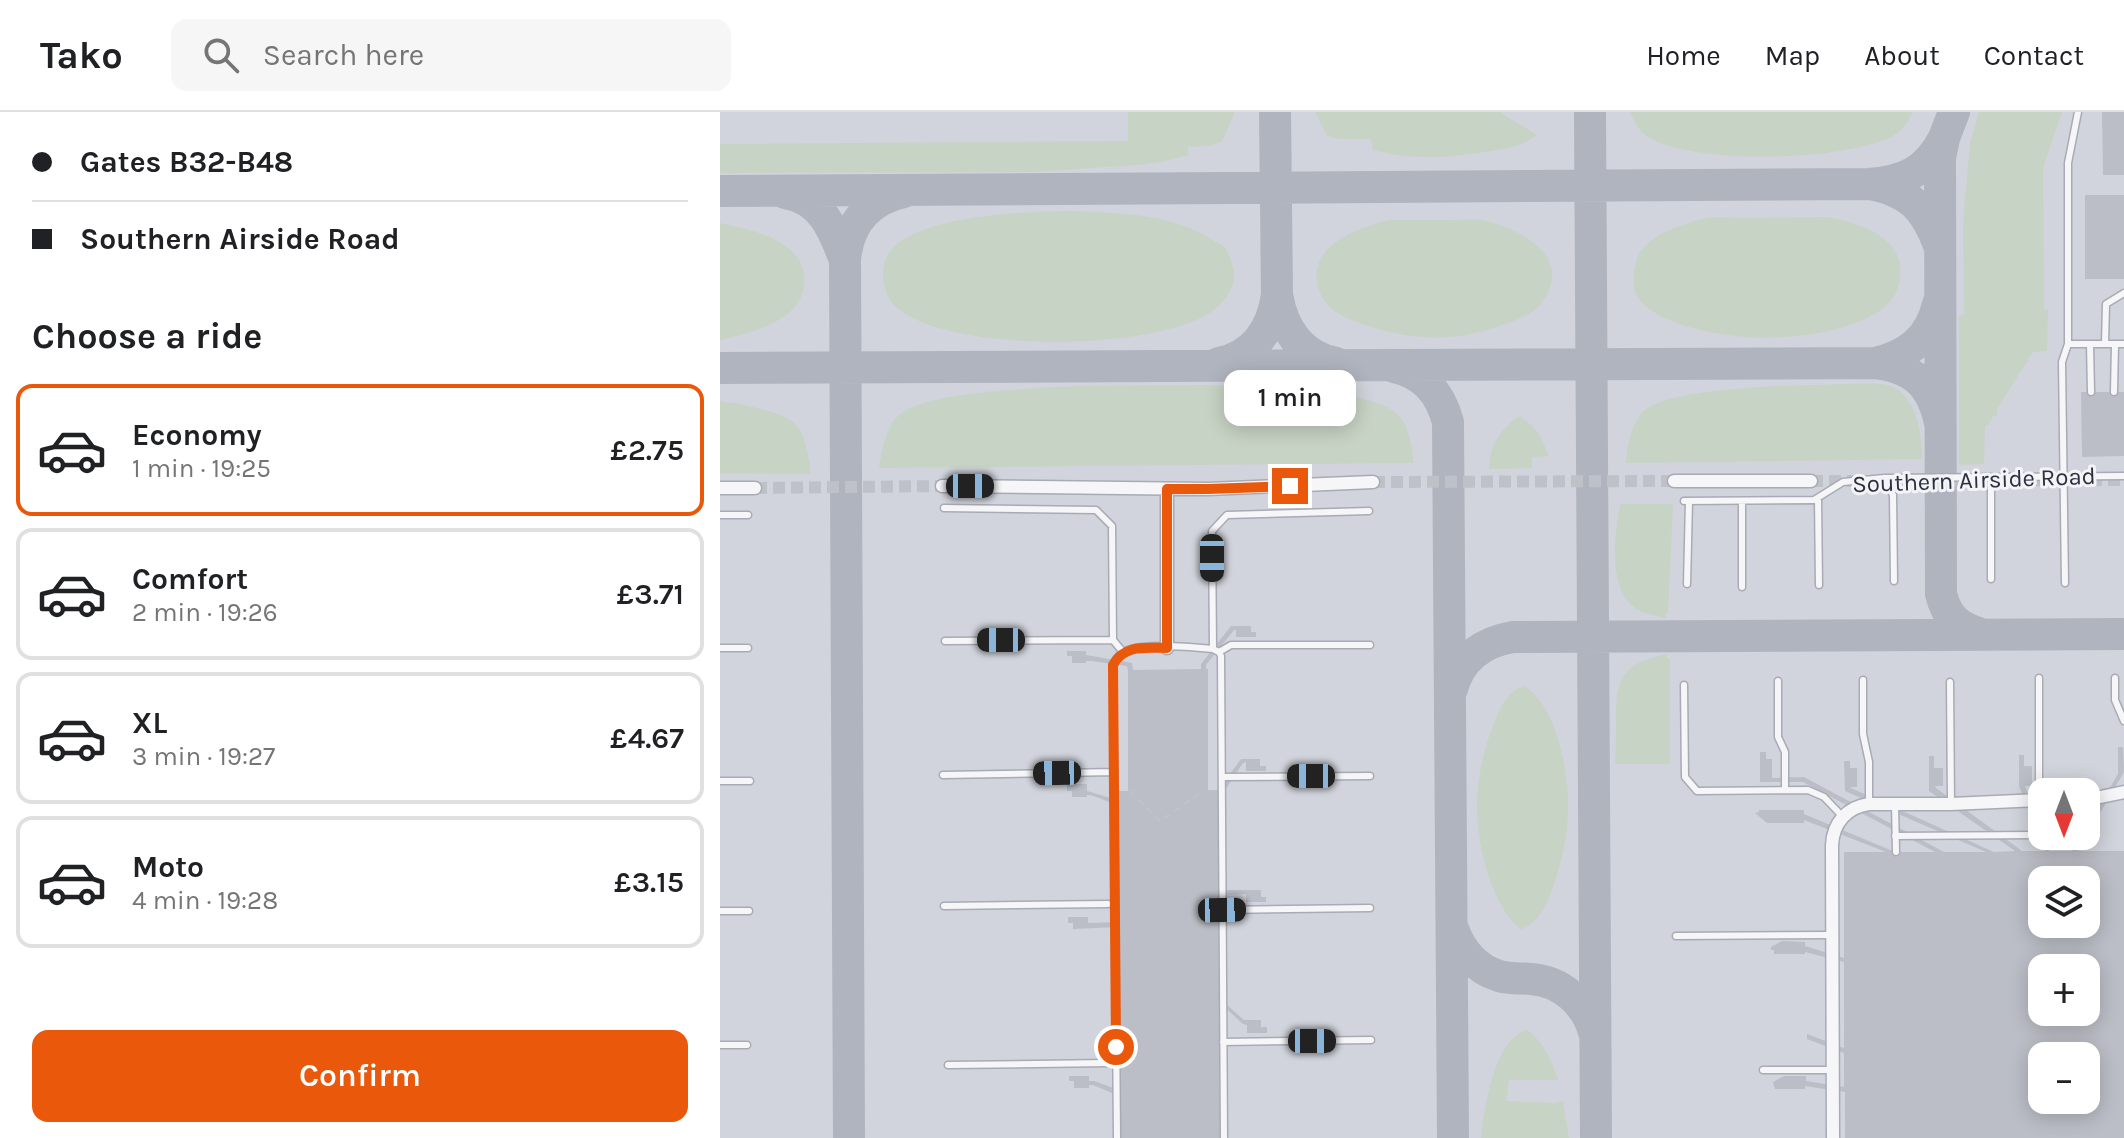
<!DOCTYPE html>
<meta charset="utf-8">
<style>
:root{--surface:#fff;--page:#f6f6f6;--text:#202124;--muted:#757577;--line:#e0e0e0;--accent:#ea580c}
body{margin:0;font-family:Karla,sans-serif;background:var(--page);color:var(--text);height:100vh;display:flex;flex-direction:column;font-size:30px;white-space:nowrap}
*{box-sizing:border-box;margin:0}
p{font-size:26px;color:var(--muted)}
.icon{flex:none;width:44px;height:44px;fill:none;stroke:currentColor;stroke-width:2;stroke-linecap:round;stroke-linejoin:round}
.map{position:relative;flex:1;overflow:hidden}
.sheet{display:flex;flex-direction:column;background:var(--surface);width:720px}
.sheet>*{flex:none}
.guide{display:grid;align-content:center;height:176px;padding:0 32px;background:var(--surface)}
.needle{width:52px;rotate:180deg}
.tools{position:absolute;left:1308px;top:666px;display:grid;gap:16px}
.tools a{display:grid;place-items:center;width:72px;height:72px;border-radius:16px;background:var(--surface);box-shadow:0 4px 20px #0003;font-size:40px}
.end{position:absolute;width:36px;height:36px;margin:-18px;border:10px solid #ea580c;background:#fff;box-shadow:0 0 0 4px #fff}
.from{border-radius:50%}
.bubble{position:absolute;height:56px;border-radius:16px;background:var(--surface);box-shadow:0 4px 20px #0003;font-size:26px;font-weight:600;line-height:56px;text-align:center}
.car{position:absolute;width:24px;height:48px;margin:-24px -12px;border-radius:10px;box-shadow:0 0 6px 2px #0007;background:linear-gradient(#222 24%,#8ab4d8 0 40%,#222 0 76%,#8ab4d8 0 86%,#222 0)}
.guide b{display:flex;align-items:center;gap:28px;height:76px;font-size:30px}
.guide b+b{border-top:2px solid var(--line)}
.guide i{width:20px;height:20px;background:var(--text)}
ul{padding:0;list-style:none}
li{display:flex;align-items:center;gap:24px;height:132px;margin:0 16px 12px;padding:0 16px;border:4px solid var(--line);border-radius:16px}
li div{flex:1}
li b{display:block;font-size:30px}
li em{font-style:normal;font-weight:600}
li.on{border-color:var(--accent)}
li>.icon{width:72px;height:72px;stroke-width:1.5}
h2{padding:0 32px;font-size:36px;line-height:96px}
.primary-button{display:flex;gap:16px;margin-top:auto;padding:16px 32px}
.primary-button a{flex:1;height:92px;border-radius:16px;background:var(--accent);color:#fff;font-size:32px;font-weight:600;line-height:92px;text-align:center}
header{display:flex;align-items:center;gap:48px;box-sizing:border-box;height:112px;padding:0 40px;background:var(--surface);border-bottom:2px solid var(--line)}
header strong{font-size:38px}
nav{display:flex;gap:44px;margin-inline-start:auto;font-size:28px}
.search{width:560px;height:72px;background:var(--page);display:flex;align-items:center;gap:20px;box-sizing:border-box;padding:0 28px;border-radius:16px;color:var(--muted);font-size:30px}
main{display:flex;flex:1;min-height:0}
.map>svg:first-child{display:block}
.built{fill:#d1d4dc;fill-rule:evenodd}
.green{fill:#c7d3c5}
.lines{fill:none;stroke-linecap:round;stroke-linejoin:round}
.taxiway{stroke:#b0b4be;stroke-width:32}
.building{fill:#bbbec6;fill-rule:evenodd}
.minor-tunnel{stroke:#bec1c8;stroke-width:12;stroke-dasharray:12 6;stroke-linecap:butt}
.service-casing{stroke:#a8abb4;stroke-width:9}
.minor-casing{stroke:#a8abb4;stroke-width:15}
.path{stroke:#c1c3c9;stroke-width:2;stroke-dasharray:6 6;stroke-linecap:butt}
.service{stroke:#f6f6f9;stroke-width:6}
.minor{stroke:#f6f6f9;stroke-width:12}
.route{stroke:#ea580c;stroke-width:10}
.labels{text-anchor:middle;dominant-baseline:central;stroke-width:6;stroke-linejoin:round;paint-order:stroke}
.street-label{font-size:24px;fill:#2c3141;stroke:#f3f4f7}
</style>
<header>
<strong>Tako</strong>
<div class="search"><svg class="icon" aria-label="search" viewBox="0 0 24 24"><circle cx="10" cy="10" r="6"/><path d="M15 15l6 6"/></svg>Search here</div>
<nav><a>Home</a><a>Map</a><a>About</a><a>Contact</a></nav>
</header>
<main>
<section class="sheet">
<div class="guide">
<b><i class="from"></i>Gates B32-B48</b>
<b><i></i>Southern Airside Road</b>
</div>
<h2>Choose a ride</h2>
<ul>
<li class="on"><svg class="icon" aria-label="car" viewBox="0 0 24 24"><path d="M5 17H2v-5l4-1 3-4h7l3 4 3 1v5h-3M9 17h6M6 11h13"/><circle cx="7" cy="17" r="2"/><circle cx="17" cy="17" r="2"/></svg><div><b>Economy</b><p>1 min · 19:25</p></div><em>£2.75</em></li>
<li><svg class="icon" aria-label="car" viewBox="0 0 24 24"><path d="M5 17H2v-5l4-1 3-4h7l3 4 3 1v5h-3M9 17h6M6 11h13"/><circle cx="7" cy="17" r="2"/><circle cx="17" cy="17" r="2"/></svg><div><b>Comfort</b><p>2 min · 19:26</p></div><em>£3.71</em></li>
<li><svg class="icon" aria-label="car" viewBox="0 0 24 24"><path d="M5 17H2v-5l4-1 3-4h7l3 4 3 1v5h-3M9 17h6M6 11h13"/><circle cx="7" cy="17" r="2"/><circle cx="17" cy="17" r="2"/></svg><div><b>XL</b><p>3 min · 19:27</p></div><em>£4.67</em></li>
<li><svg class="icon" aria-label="car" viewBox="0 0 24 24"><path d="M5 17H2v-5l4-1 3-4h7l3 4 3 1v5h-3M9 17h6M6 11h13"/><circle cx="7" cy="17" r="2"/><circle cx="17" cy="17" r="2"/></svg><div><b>Moto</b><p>4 min · 19:28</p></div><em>£3.15</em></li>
</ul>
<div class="primary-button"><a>Confirm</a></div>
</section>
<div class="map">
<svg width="1404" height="1026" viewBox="0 0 1404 1026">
<rect width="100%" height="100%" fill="#e3e5ea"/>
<path class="built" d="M0,0H1404V1026H0ZM1322,680H1366V724H1322ZM1322,768H1366V812H1322ZM1322,856H1366V900H1322ZM1322,944H1366V988H1322Z"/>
<path class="green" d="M408,0H515L502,29L491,34L468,35V43L447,49L418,53L312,60L0,61V32L408,29Z
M595,0H780L817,23C801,35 783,37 764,40C725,46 691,48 653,38L651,27H620L607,24Z
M910,0H1193C1189,6 1185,15 1179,20C1140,50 960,55 923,21C917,16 914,7 910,0Z
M1259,0H1342L1323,56L1324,197H1328L1327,239L1313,240L1277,297V304H1273L1268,313L1265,314L1264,352L1239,353V204L1244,203L1243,113L1247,65L1250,32Z
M350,99C396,101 451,101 491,127C495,130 503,133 506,137C509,142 513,154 514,160C516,176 503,192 491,200C434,239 235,241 180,198C168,189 163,177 163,161C162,101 309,100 350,99Z
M1109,105C1140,112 1185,125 1180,165C1179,180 1171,192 1158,200C1120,223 1060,229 1016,224C988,221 932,210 917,184C912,175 913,163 915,154C918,135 935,124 952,117C962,113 976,108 987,106C999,104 1012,106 1023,106C1052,106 1080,105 1109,105Z
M669,108C690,108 710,108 730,108C740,108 751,107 761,108C790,113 844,138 830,175C827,182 823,191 817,196C806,206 787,211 773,216C729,231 686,227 642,212C632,208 618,203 610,195C602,188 598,178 597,169C592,131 641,115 669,108Z
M0,111C22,116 45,120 64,133C74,139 83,151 84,163C89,208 33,220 0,228Z
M1120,272C1133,272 1161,270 1171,274C1198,286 1202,323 1202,347L906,351C907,335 910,317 920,303C942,273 1082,274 1120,272Z
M484,273C525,274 652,274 679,304C688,313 694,339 693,351L159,356C162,339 165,317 178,304C212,269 429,274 484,273Z
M0,289C19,292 65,299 77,314C85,323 90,350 91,362L0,361Z
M799,304C818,316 820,324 829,344L812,345V356L769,357C769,334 781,317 799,304Z
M900,392H953L948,501L946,502L945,506C935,503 923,502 915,496C887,475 895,422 900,392Z
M947,542V547H950V652H895C896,637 896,622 896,607C896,564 903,552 947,542Z
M804,574C838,594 850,666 848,703C847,727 841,752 833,775C828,791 818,812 801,817C770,793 756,728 757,690C758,664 764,635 774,611C781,595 786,580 804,574Z
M807,918C823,929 832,949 838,968H789L786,989L835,991L843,989L849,1026H761C764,999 774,925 807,918Z"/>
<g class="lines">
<path class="taxiway" d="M870,0L876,1026
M1234,0L1224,26L1220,46L1221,482C1227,506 1238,515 1261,522
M1151,72C1190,80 1205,96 1219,133
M0,79L1149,72C1185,69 1207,59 1224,26
M65,81C102,87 113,117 125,148
M557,183C563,217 580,244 616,251
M499,251C534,244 552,217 557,183L555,0
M1155,251C1188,243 1210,227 1218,192
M674,255C704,262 720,280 728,310L733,1026
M0,256L1155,251C1194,256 1212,273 1220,311
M732,577C740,546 763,530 793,525L1404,522
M733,817C741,839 756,857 779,864C790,867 800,866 811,867C841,869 866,891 874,920
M129,1026L125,148C128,112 148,88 184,80"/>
</g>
<path class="building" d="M1382,0H1404V63H1383Z
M1365,83H1404V167H1365Z
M1361,280H1404V344L1362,345Z
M511,514H531V520H536V525H516V518H514L486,553V557H488V678H498L521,647H540V654H546V659H526V650L523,651L503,681L498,682V778H541V785H546V790H526V782L498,783L499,886L524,908H541V915H547V921H527V913L523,912L499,890L500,1026H400L399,984L373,973H369V976H354V969H349V964H369V969H374L399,978L398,815L353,817V811H348V805H368V811L398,810L397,693L371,683H367V685H352V679H347V672H367V679L397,688V679H408V558L407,554L371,549H366V551H352V544H347V539H366V543L412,551L413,558L481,557V552Z
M1398,635H1403L1404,660L1358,739H1404V1026H1125V980L1085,974V977H1055L1053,970L1064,964H1086V969L1124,975V941L1087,927V922L1124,936V850L1085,840V842H1054V838H1051V835L1062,829L1085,830V834L1124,846V740H1166L1084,708V711H1047L1035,701L1039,700V698H1084V702L1175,740H1215L1083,670H1040V640H1046V647H1052V666L1084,665L1224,740H1266L1125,679L1124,649H1130V656H1137V675H1131V676L1274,740L1295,739L1209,679V644H1214V656H1223V674H1215L1216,676L1302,739H1325L1299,674V643H1304V654H1312V674H1305L1322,724H1324L1329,739H1352L1361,724H1366V716L1398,662ZM1322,768H1366V812H1322ZM1322,856H1366V900H1322ZM1322,944H1366V988H1322Z"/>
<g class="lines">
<path class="minor-tunnel" d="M1091,369H1135
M1154,369L1404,368
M653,370L954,369
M35,376L222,374"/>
<g class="service-casing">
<path id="service" d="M1348,232V51L1358,0
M1370,232L1371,280
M1385,232L1386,192L1404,181
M1394,280L1395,232
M1164,366L1173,383L1174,469
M1098,386L1099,473
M964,389L1094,388L1123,370L1164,366L1404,364
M224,396L376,398L392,414L393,528L403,540
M0,403H28
M1271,467V365
M1345,471L1342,250L1348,232H1404
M967,472L969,389
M1022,475V389
M225,529L393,528
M0,536H28
M493,537L492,419L507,403L649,399
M499,540L511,533H650
M1319,566V688
M1395,566V588L1404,609
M1143,568V622L1149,650V692
M1058,569V625L1065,640V678
M1230,570L1231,692
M964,573L965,665L977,679L1088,678L1104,685L1123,705
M223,663L394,660
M502,665L650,664
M0,669H30
M1175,692L1176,740
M1175,724L1322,723
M224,794L388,792
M502,798L650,796
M0,799H29
M956,824L1112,823
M503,930L651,928
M0,933H27
M228,953L389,951
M1043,958H1113
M397,1026L393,553C396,546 399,542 406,539C423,531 473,535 493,537L499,540L501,544L504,1026"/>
</g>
<g class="minor-casing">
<path id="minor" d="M954,369H1091
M222,374L488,377L653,370
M0,376H35
M447,536V377
M1366,688L1404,680
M1113,1026L1112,733C1113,711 1127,695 1149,692H1231L1322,688"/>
</g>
<path class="path" d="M410,679L440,709L483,679"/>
<use href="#service" class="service"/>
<use href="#minor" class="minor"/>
</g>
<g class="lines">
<path class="route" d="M396,935L393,553C404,532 426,536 447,536V377H488L570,374"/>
</g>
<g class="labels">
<g class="street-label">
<text transform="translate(1254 368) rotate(-2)">Southern Airside Road</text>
</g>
</g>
</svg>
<div class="tools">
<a><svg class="needle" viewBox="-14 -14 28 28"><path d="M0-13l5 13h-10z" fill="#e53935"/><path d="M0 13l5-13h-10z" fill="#757577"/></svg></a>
<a><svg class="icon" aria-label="layers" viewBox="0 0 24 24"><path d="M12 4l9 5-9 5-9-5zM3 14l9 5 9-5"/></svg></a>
<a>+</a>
<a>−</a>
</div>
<i class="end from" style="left:396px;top:935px"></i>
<i class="end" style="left:570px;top:374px"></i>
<div class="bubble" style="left:504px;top:258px;width:132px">1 min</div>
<i class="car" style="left:250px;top:374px;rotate:90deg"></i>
<i class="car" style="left:492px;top:446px;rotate:180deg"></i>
<i class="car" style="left:281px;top:528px;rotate:270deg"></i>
<i class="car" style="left:337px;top:661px;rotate:269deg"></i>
<i class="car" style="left:591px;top:664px;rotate:270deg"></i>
<i class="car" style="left:502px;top:798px;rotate:89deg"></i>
<i class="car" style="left:592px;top:929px;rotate:90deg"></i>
</div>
</main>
